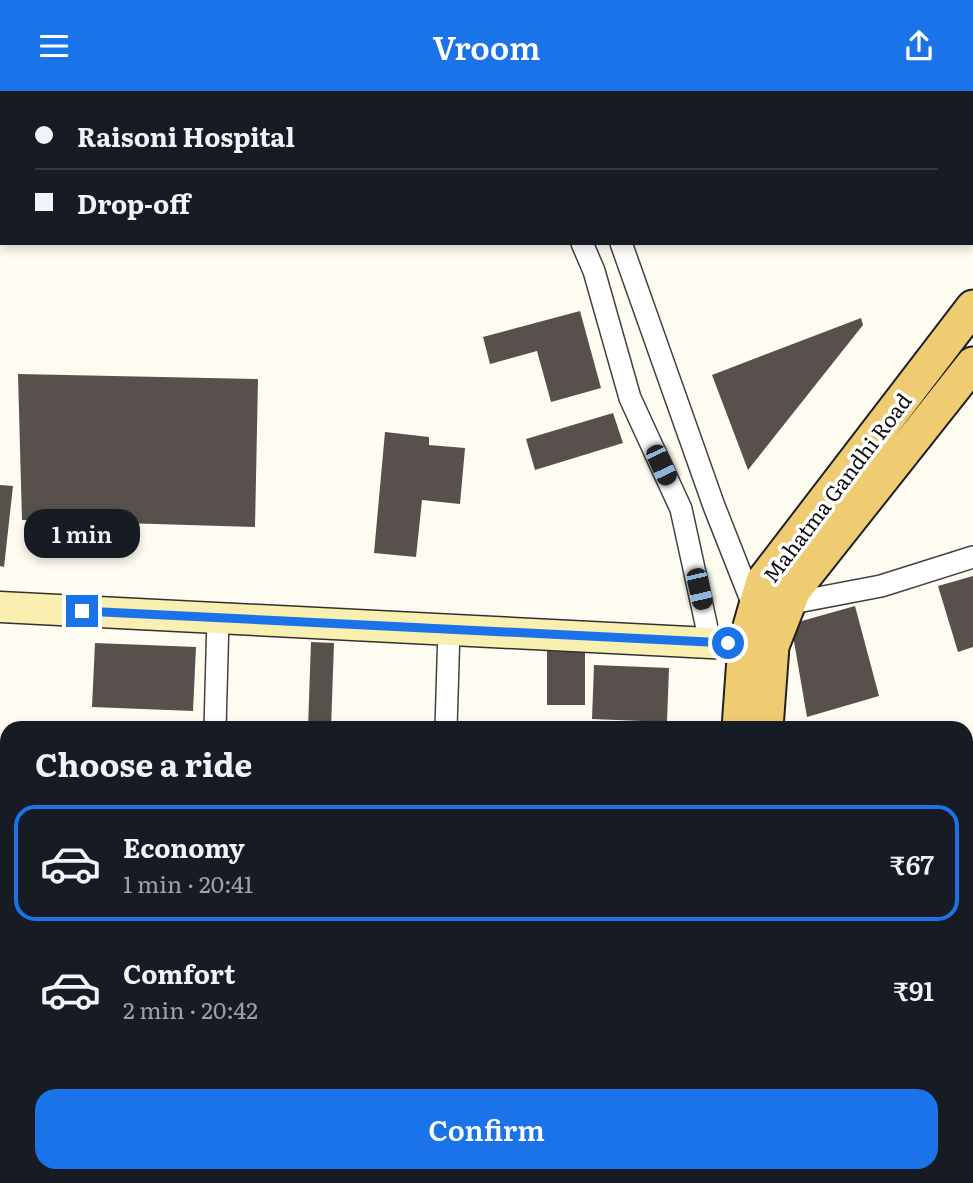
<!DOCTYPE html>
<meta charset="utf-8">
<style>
:root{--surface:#171b24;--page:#20242c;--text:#f1f3f6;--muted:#9ea1a6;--line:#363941;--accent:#1a73e8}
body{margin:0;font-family:Literata,serif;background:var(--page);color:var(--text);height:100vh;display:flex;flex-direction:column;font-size:26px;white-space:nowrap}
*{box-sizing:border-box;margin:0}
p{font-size:23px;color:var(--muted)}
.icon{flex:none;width:38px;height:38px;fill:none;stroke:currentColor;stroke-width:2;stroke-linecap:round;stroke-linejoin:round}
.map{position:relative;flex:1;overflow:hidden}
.details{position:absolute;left:0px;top:630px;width:973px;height:462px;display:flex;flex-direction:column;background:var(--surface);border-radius:21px 21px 0 0;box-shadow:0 4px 10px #0003}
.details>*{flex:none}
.guide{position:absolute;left:0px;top:0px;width:973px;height:154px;box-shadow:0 4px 10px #0003;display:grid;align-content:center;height:154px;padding:0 35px;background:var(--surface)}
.end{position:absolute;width:32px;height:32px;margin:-16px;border:9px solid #1a73e8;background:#fff;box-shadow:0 0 0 4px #fff}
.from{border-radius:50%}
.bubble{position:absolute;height:49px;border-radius:21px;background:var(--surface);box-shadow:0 4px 10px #0003;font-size:23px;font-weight:600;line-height:49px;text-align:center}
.car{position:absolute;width:21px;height:42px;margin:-21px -10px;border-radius:9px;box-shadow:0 0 5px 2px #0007;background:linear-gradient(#222 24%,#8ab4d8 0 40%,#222 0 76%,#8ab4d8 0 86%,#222 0)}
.guide b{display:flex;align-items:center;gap:24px;height:66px;font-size:26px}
.guide b+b{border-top:2px solid var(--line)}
.guide i{width:18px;height:18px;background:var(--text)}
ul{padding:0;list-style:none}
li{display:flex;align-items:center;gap:21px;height:116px;margin:0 14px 10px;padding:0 21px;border:4px solid transparent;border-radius:21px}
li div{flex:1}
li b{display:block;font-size:26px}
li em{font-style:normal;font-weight:600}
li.current{border-color:var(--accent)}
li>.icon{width:63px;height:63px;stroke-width:1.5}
h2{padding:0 35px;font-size:32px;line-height:84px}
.action{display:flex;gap:14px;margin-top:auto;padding:14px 35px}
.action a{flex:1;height:80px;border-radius:21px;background:var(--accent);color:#fff;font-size:28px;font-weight:600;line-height:80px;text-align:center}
header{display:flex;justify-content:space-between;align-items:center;height:91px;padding:0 35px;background:var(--accent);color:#fff;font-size:32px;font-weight:600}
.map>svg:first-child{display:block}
.building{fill:#57504c}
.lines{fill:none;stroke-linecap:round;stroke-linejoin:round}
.minor-casing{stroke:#424242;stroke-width:24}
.secondary-casing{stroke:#313131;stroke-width:33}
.primary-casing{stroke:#202020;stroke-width:37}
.minor{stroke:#fff;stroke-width:21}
.secondary{stroke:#f9efb1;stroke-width:30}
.primary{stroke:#efcc71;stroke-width:33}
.route{stroke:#1a73e8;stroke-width:9}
.labels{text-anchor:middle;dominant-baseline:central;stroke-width:7;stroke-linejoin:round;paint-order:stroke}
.street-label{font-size:21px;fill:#0f0f0f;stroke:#fff}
</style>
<header><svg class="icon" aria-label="menu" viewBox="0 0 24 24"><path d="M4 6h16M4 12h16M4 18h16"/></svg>Vroom<svg class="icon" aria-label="share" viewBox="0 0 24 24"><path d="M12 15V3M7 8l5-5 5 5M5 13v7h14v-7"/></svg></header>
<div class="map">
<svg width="973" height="1092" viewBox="0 0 973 1092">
<rect width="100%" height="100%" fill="#fefbf1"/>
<path class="building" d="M580,220L601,297L551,311L537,260L490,273L483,246Z
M861,227L863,234L748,379L712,284Z
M18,283L258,288L255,436L22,429Z
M613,322L623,352L535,379L526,348Z
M385,341L429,346V354L465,357L460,413L422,409L416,466L374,462Z
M0,394L13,395L4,476L0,475Z
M973,485V556L958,561L938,495Z
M855,515L879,605L807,626L791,533Z
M311,551L334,552L331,637H308Z
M95,552L196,556L193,620L92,616Z
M585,556V614H547V557Z
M594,574L669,577L667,631L592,628Z
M973,724V775L966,777V726Z
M966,844L973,866V880L966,882Z
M973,923V984L966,987V925Z"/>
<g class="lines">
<g class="minor-casing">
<path id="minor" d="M524,0L525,2
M545,0L548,2
M681,2L731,0
M0,26H2
M582,152L594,180L630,307L681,418L710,551
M621,152L714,415L755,519L881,495L973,466
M215,637L218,527
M446,637L449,538
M0,745H7
M0,934H7
M205,1092L207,1085"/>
</g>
<g class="secondary-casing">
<path id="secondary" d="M0,516L769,555
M966,1048L973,1045
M866,1092L882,1085"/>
</g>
<g class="primary-casing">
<path id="primary" d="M739,637L745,553L763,490L973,216
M766,637L772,555L794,499L973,273
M706,1092L707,1085
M743,1092V1085"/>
</g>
<use href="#minor" class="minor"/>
<use href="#secondary" class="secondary"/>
<use href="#primary" class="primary"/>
</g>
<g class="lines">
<path class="route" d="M82,520L728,552"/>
</g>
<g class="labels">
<g class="street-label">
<text transform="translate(836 396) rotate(-53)">Mahatma Gandhi Road</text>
</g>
</g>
</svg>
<i class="end from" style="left:728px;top:552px"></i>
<i class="end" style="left:82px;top:520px"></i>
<div class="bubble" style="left:24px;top:418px;width:116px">1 min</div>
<i class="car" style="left:661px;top:374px;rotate:155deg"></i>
<i class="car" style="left:699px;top:498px;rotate:167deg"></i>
<div class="guide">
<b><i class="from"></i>Raisoni Hospital</b>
<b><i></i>Drop-off</b>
</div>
<section class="details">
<h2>Choose a ride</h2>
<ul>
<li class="current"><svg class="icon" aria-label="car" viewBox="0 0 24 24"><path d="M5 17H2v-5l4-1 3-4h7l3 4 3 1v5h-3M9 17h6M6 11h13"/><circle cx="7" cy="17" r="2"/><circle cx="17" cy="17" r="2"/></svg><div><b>Economy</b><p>1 min · 20:41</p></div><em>₹67</em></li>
<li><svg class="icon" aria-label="car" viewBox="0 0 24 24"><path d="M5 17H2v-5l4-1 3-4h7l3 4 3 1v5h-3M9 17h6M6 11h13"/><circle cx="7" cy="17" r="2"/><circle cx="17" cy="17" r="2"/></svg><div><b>Comfort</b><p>2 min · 20:42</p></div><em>₹91</em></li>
</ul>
<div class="action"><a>Confirm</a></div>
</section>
</div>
